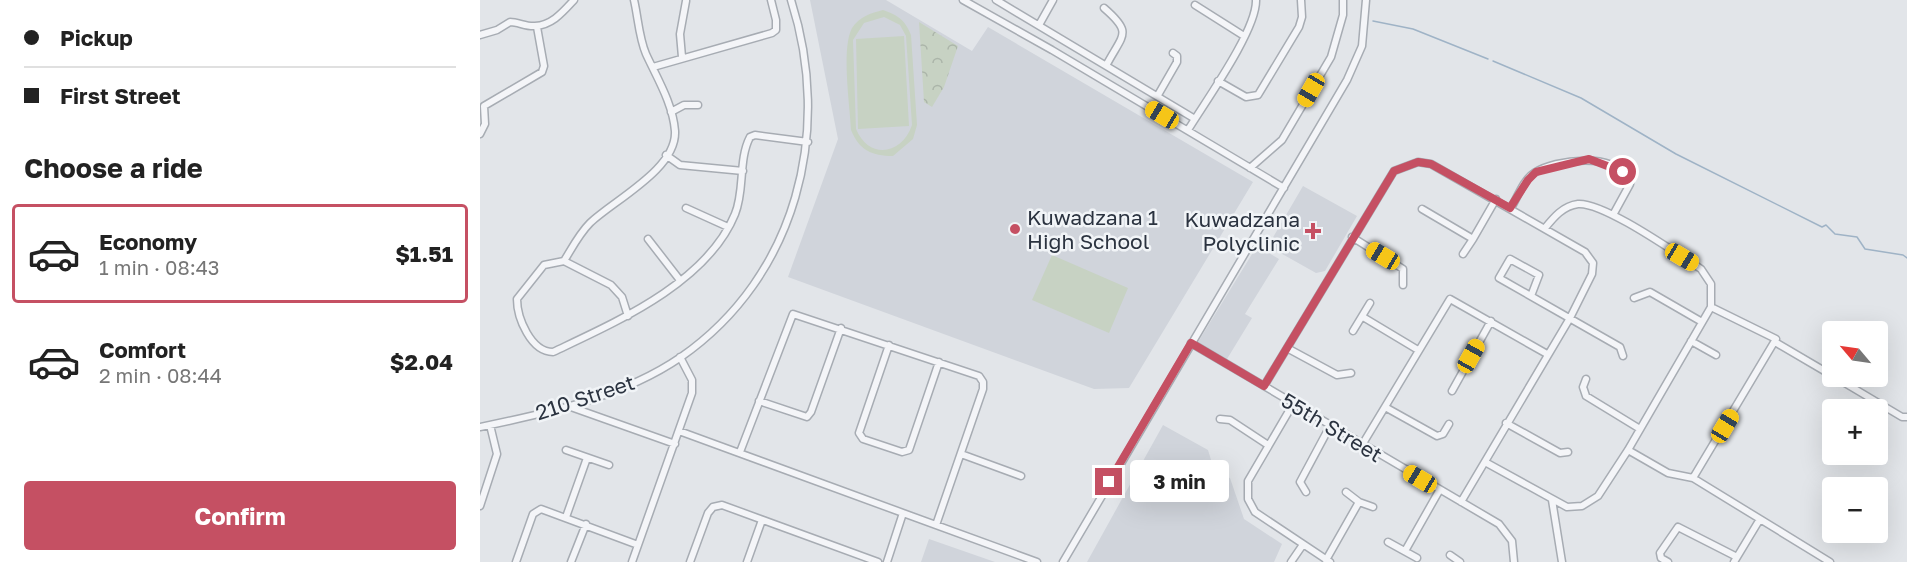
<!DOCTYPE html>
<meta charset="utf-8">
<style>
:root{--surface:#fff;--page:#f2f2f2;--text:#222;--muted:#767676;--line:#e0e0e0;--accent:#c55063}
body{margin:0;font-family:"Golos Text",sans-serif;background:var(--page);color:var(--text);height:100vh;display:flex;flex-direction:column;font-size:22px;white-space:nowrap}
*{box-sizing:border-box;margin:0}
p{font-size:20px;color:var(--muted)}
.icon{flex:none;width:33px;height:33px;fill:none;stroke:currentColor;stroke-width:2;stroke-linecap:round;stroke-linejoin:round}
.map{position:relative;flex:1;overflow:hidden}
.panel{display:flex;flex-direction:column;background:var(--surface);width:480px}
.panel>*{flex:none}
.top-card{display:grid;align-content:center;height:132px;padding:0 24px;background:var(--surface)}
.needle{width:39px;rotate:299deg}
.fabs{position:absolute;left:1342px;top:321px;display:grid;gap:12px}
.fabs a{display:grid;place-items:center;width:66px;height:66px;border-radius:6px;background:var(--surface);box-shadow:0 6px 24px #0002;font-size:30px}
.end{position:absolute;width:27px;height:27px;margin:-14px;border:8px solid #c55063;background:#fff;box-shadow:0 0 0 3px #fff}
.from{border-radius:50%}
.bubble{position:absolute;height:42px;border-radius:6px;background:var(--surface);box-shadow:0 6px 24px #0002;font-size:20px;font-weight:700;line-height:42px;text-align:center}
.car{position:absolute;width:18px;height:36px;margin:-18px -9px;border-radius:8px;box-shadow:0 0 4px 2px #0007;background:linear-gradient(#f5c518 24%,#345 0 40%,#f5c518 0 76%,#345 0 86%,#f5c518 0)}
.top-card b{display:flex;align-items:center;gap:21px;height:57px;font-size:22px}
.top-card b+b{border-top:2px solid var(--line)}
.top-card i{width:15px;height:15px;background:var(--text)}
ul{padding:0;list-style:none}
li{display:flex;align-items:center;gap:18px;height:99px;margin:0 12px 9px;padding:0 12px;border:3px solid transparent;border-radius:6px}
li div{flex:1}
li b{display:block;font-size:22px}
li em{font-style:normal;font-weight:700}
li.on{border-color:var(--accent)}
li>.icon{width:54px;height:54px;stroke-width:1.5}
h2{padding:0 24px;font-size:27px;line-height:72px}
.cta{display:flex;gap:12px;margin-top:auto;padding:12px 24px}
.cta a{flex:1;height:69px;border-radius:6px;background:var(--accent);color:#fff;font-size:24px;font-weight:700;line-height:69px;text-align:center}
main{display:flex;flex:1;min-height:0}
.map>svg:first-child{display:block}
.built{fill:#d0d4db}
.forest{fill:url(#forest-crowns)}
.garden{fill:#c7d2c3;fill-rule:evenodd}
.lines{fill:none;stroke-linecap:round;stroke-linejoin:round}
.stream{stroke:#9fb3c6;stroke-width:1.5}
.minor-casing{stroke:#a7acb3;stroke-width:9}
.minor{stroke:#f4f5f8;stroke-width:6}
.route{stroke:#c55063;stroke-width:8}
.poi-dot{fill:#c55063;stroke:#f1f4f7;stroke-width:2}
.labels{text-anchor:middle;dominant-baseline:central;stroke-width:5;stroke-linejoin:round;paint-order:stroke}
.poi-label{font-size:21px;fill:#2b3340;stroke:#f1f4f7;text-anchor:start}
.street-label{font-size:21px;fill:#2b3340;stroke:#f1f4f7}
</style>
<main>
<section class="panel">
<div class="top-card">
<b><i class="from"></i>Pickup</b>
<b><i></i>First Street</b>
</div>
<h2>Choose a ride</h2>
<ul>
<li class="on"><svg class="icon" aria-label="car" viewBox="0 0 24 24"><path d="M5 17H2v-5l4-1 3-4h7l3 4 3 1v5h-3M9 17h6M6 11h13"/><circle cx="7" cy="17" r="2"/><circle cx="17" cy="17" r="2"/></svg><div><b>Economy</b><p>1 min · 08:43</p></div><em>$1.51</em></li>
<li><svg class="icon" aria-label="car" viewBox="0 0 24 24"><path d="M5 17H2v-5l4-1 3-4h7l3 4 3 1v5h-3M9 17h6M6 11h13"/><circle cx="7" cy="17" r="2"/><circle cx="17" cy="17" r="2"/></svg><div><b>Comfort</b><p>2 min · 08:44</p></div><em>$2.04</em></li>
</ul>
<div class="cta"><a>Confirm</a></div>
</section>
<div class="map">
<svg width="1427" height="562" viewBox="0 0 1427 562">
<defs>
<pattern id="forest-crowns" width="20" height="18" patternUnits="userSpaceOnUse" patternTransform="scale(1.5)"><rect width="20" height="18" fill="#c7d2c3"/><path d="M2 6a3 3 0 1 1 6 0M12 15a3 3 0 1 1 6 0" fill="none" stroke="#abb5a9"/></pattern>
</defs>
<rect width="100%" height="100%" fill="#e2e5e9"/>
<path class="built" d="M330,0H406L492,51L508,27L773,182L649,388L614,389L308,277L358,139Z
M823,186L877,216L845,271L836,273L788,246Z
M777,246L799,259L765,314L772,318L747,359L718,342Z
M683,425L728,450L735,473L750,478L764,519L802,544L794,562H607Z
M449,539L515,562H441Z"/>
<path class="forest" d="M439,22L478,46L464,87L452,107L444,102Z"/>
<path class="garden" d="M403,10C418,15 425,20 431,35L437,125L433,139L413,156C392,156 379,150 371,130C370,105 361,49 372,28C379,17 391,13 403,10ZM404,17L420,25L426,36L432,125C422,155 389,160 376,129L373,40L384,23Z
M424,36L429,126L378,129L376,39Z
M572,255L648,288L629,333L552,300Z"/>
<g class="lines">
<path class="stream" d="M893,21L933,29L1008,59
M1013,61L1101,98L1196,154L1342,227L1346,225L1355,234L1377,237L1385,249L1423,255L1427,258"/>
<g class="minor-casing">
<path id="minor" d="M483,0L572,50L804,188
M516,0L715,119
M715,5L764,36
M624,8C653,33 643,34 627,64
M559,25L573,0
M0,35L17,30L30,22C38,22 47,27 55,26C72,25 82,13 94,0
M202,57L200,34L206,1
M173,67L292,33L296,30V20L291,0
M738,81L766,97L778,95L819,27L822,17L821,0
M678,95L697,62V56L693,53
M191,112L204,105H218
M708,130C725,102 777,30 776,0
M0,134L5,124L4,106L62,72L64,66L57,27
M186,155L200,165L263,171
M770,168L802,140L851,57L863,15V0
M206,208L248,227
M1031,208C1037,198 1044,179 1054,173C1076,159 1134,152 1150,179V184L1133,215
M942,209L993,239L1016,199
M872,237L923,269V285
M168,239L199,279
M983,254L993,239
M84,261C92,248 99,234 110,223C134,200 197,169 195,131C193,104 177,78 166,54C159,38 158,17 154,0
M1051,296L1059,275L1030,259L1019,278C1059,301 1100,324 1140,347L1143,356
M1154,298L1170,292L1222,322
M148,316L142,297L131,285L84,261L64,265L37,299C37,318 51,352 73,352C136,322 227,283 255,214C265,190 258,160 270,137L275,135L328,142
M883,317L938,350
M873,331L890,303
M1211,341L1236,355
M1295,342L1353,376
M711,343L1019,524L1032,541L1034,562
M409,345L379,433L383,439L422,452L429,450L459,362
M807,348L857,375L871,373
M1353,376L1422,417H1427
M1106,379L1103,387L1106,396L1160,429
M784,386L914,171L938,162L951,164L1105,252L1113,263L1112,274L1090,318L981,502
M972,391L1011,321
M279,401L327,417L331,412L361,328
M813,404L768,481V499L775,512L850,562
M88,406L195,444
M905,407L957,436L963,434L969,424
M740,419L750,420L788,445
M1026,423L1080,453L1088,452
M0,427C68,413 143,397 201,357C317,276 353,131 311,0
M199,431L423,513
M882,445L970,299L1067,354
M86,450L129,465
M1148,450L1188,473L1213,478L1350,562
M260,452L313,314L499,376L503,382V389L456,525
M481,454L541,476
M1005,462L1087,507L1102,506L1118,496L1148,450L1231,307V284L1221,269C1197,254 1124,202 1098,204C1083,206 1074,217 1065,228
M1213,478L1296,339L1231,307
M826,492L820,482L850,426
M866,492L879,502L893,507
M1072,500L1082,562
M0,506L17,454L10,425
M86,517L107,458
M908,542L937,558
M925,551L959,491
M970,555L980,562
M846,560L879,502
M36,562L53,514L61,509L158,545
M91,562L106,524
M152,562L212,393V380L200,357
M210,562L228,513L233,507L242,505L398,562
M267,562L282,520
M407,562L423,513L557,562
M583,562L867,80L882,46L886,0
M811,562L822,546
M1188,562L1181,558L1180,553L1198,527L1257,557
M1254,562L1280,519"/>
</g>
<use href="#minor" class="minor"/>
</g>
<g class="lines">
<path class="route" d="M629,482L711,343L784,386L914,171L938,162L951,164L1030,208L1048,180L1056,172L1109,159L1143,172"/>
</g>
<g class="poi-dot">
<circle cx="535" cy="229" r="6"/>
<path d="M830 222h6v6h6v6h-6v6h-6v-6h-6v-6h6z"/>
</g>
<g class="labels">
<g class="poi-label">
<text x="547" y="217">Kuwadzana 1<tspan x="547" dy="24">High School</tspan></text>
<text x="820" y="219" text-anchor="end">Kuwadzana<tspan x="820" dy="24">Polyclinic</tspan></text>
</g>
<g class="street-label">
<text transform="translate(105 397) rotate(-18)">210 Street</text>
<text transform="translate(852 427) rotate(31)">55th Street</text>
</g>
</g>
</svg>
<div class="fabs">
<a><svg class="needle" viewBox="-14 -14 28 28"><path d="M0-13l5 13h-10z" fill="#e53935"/><path d="M0 13l5-13h-10z" fill="#767676"/></svg></a>
<a>+</a>
<a>−</a>
</div>
<i class="end from" style="left:1143px;top:172px"></i>
<i class="end" style="left:629px;top:482px"></i>
<div class="bubble" style="left:650px;top:460px;width:99px">3 min</div>
<i class="car" style="left:831px;top:90px;rotate:210deg"></i>
<i class="car" style="left:682px;top:115px;rotate:301deg"></i>
<i class="car" style="left:903px;top:256px;rotate:301deg"></i>
<i class="car" style="left:1202px;top:257px;rotate:121deg"></i>
<i class="car" style="left:991px;top:356px;rotate:29deg"></i>
<i class="car" style="left:1245px;top:426px;rotate:31deg"></i>
<i class="car" style="left:940px;top:479px;rotate:301deg"></i>
</div>
</main>
